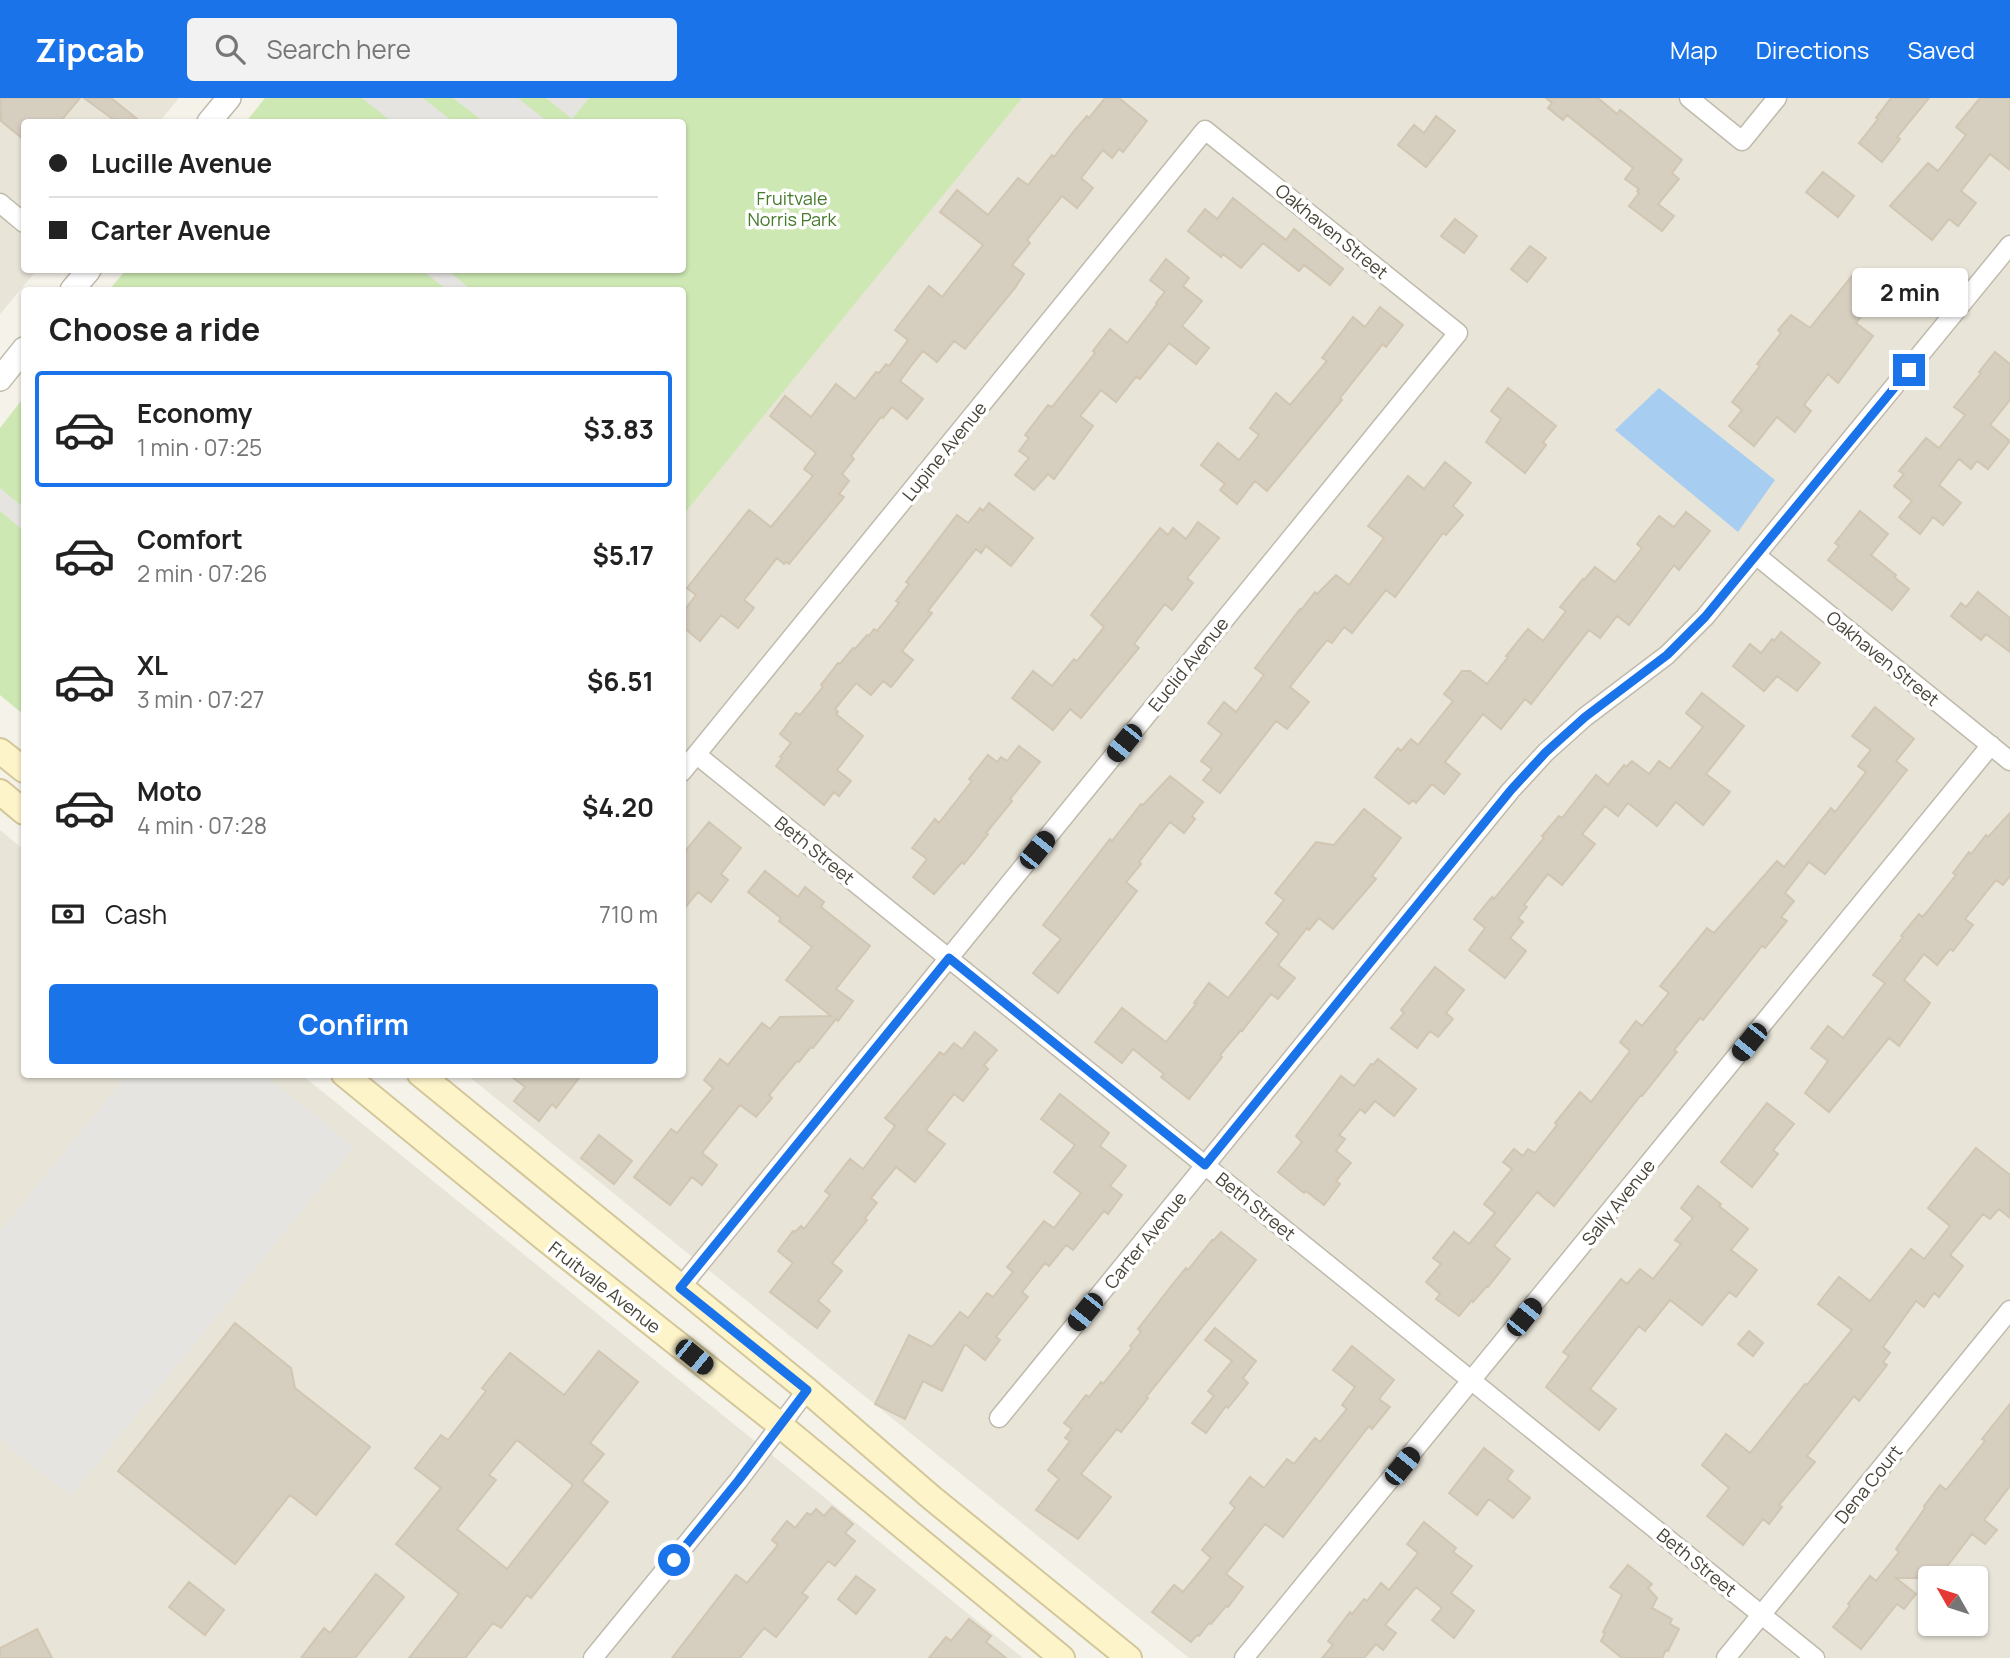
<!DOCTYPE html>
<meta charset="utf-8">
<style>
:root{--surface:#fff;--page:#f2f2f2;--text:#222;--muted:#767676;--line:#e0e0e0;--accent:#1a73e8}
body{margin:0;font-family:Manrope,sans-serif;background:var(--page);color:var(--text);height:100vh;display:flex;flex-direction:column;font-size:26px;white-space:nowrap}
*{box-sizing:border-box;margin:0}
p{font-size:23px;color:var(--muted)}
.icon{flex:none;width:38px;height:38px;fill:none;stroke:currentColor;stroke-width:2;stroke-linecap:round;stroke-linejoin:round}
.map{position:relative;flex:1;overflow:hidden}
.sheet{position:absolute;left:21px;top:189px;width:665px;height:791px;display:flex;flex-direction:column;background:var(--surface);border-radius:7px;box-shadow:0 2px 5px #0004}
.sheet>*{flex:none}
.top-card{position:absolute;left:21px;top:21px;width:665px;height:154px;border-radius:7px;box-shadow:0 2px 5px #0004;display:grid;align-content:center;height:154px;padding:0 28px;background:var(--surface)}
.needle{width:46px;rotate:309deg}
.tools{position:absolute;left:1918px;top:1468px;display:grid;gap:14px}
.tools a{display:grid;place-items:center;width:70px;height:70px;border-radius:7px;background:var(--surface);box-shadow:0 2px 5px #0004;font-size:35px}
.end{position:absolute;width:32px;height:32px;margin:-16px;border:9px solid #1a73e8;background:#fff;box-shadow:0 0 0 4px #fff}
.from{border-radius:50%}
.bubble{position:absolute;height:49px;border-radius:7px;background:var(--surface);box-shadow:0 2px 5px #0004;font-size:23px;font-weight:700;line-height:49px;text-align:center}
.car{position:absolute;width:21px;height:42px;margin:-21px -10px;border-radius:9px;box-shadow:0 0 5px 2px #0007;background:linear-gradient(#222 24%,#8ab4d8 0 40%,#222 0 76%,#8ab4d8 0 86%,#222 0)}
.top-card b{display:flex;align-items:center;gap:24px;height:66px;font-size:26px}
.top-card b+b{border-top:2px solid var(--line)}
.top-card i{width:18px;height:18px;background:var(--text)}
ul{padding:0;list-style:none}
li{display:flex;align-items:center;gap:21px;height:116px;margin:0 14px 10px;padding:0 14px;border:4px solid transparent;border-radius:7px}
li div{flex:1}
li b{display:block;font-size:26px}
li em{font-style:normal;font-weight:700}
li.on{border-color:var(--accent)}
li>.icon{width:63px;height:63px;stroke-width:1.5}
h2{padding:0 28px;font-size:32px;line-height:84px}
.pay{display:flex;align-items:center;gap:18px;height:77px;padding:0 28px;font-size:26px}
.pay p{margin-inline-start:auto}
.cta{display:flex;gap:14px;margin-top:auto;padding:14px 28px}
.cta a{flex:1;height:80px;border-radius:7px;background:var(--accent);color:#fff;font-size:28px;font-weight:700;line-height:80px;text-align:center}
header{display:flex;align-items:center;gap:42px;box-sizing:border-box;height:98px;padding:0 35px;background:var(--accent);color:#fff}
header strong{font-size:33px}
nav{display:flex;gap:38px;margin-inline-start:auto;font-size:24px}
.search{width:490px;height:63px;background:var(--page);display:flex;align-items:center;gap:18px;box-sizing:border-box;padding:0 24px;border-radius:7px;color:var(--muted);font-size:26px}
.map>svg:first-child{display:block}
.residential{fill:#e8e4d8;fill-rule:evenodd}
.green{fill:#cde8b3}
.parking{fill:#e6e4e1}
.water{fill:#a7cef0}
.building{fill:#d6cebf;stroke:#d1c6b2;stroke-width:2;fill-rule:evenodd}
.lines{fill:none;stroke-linecap:round;stroke-linejoin:round}
.minor-casing{stroke:#c0baac;stroke-width:21}
.tertiary-casing{stroke:#c0baac;stroke-width:26}
.secondary-casing{stroke:#d3c79a;stroke-width:28}
.minor{stroke:#fff;stroke-width:18}
.tertiary{stroke:#fff;stroke-width:23}
.secondary{stroke:#fef4ca;stroke-width:24}
.route{stroke:#1a73e8;stroke-width:9}
.labels{text-anchor:middle;dominant-baseline:central;stroke-width:7;stroke-linejoin:round;paint-order:stroke}
.park-label{font-size:18px;fill:#457a2b;stroke:#fff}
.street-label{font-size:18px;fill:#484338;stroke:#fff}
</style>
<header>
<strong>Zipcab</strong>
<div class="search"><svg class="icon" aria-label="search" viewBox="0 0 24 24"><circle cx="10" cy="10" r="6"/><path d="M15 15l6 6"/></svg>Search here</div>
<nav><a>Map</a><a>Directions</a><a>Saved</a></nav>
</header>
<div class="map">
<svg width="2010" height="1560" viewBox="0 0 2010 1560">
<rect width="100%" height="100%" fill="#f4f2e9"/>
<path class="residential" d="M0,0H179L159,24H24V172H37L0,216Z
M1021,0H2010V1560H1189L467,977L682,976L683,415ZM1930,1480H1976V1526H1930Z
M0,732L24,752V976L302,977L1023,1560H0Z"/>
<path class="green" d="M265,0H1022L683,417L682,192H109L126,172H682V24H246Z
M24,299V617L0,597V330Z"/>
<path class="parking" d="M362,0H423L453,24H392Z
M453,0H518L548,24H484Z
M546,0H589L572,21Z
M422,172H447L467,188L462,192H447Z
M0,390L24,410V433L0,413Z
M128,976L265,977L354,1049L71,1398L0,1342V1133Z"/>
<path class="water" d="M1659,290L1775,382L1738,434L1615,332Z"/>
<path class="building" d="M0,0H80L60,24H24V42L1,23Z
M84,0H111L141,24H117Z
M1105,0H1119L1147,23L1123,54L1119,51L1112,60L1103,52L1081,80L1093,90L1077,110L1062,98L1027,142L1030,145L1012,167L1024,176L1015,190L965,251L954,243L937,264L923,253L911,268L900,283L923,301L907,321L892,309L883,320L881,319L851,358L854,361L842,376L849,383L839,396L844,399L789,466L786,464L784,466L777,460L744,502L754,510L738,530L721,517L700,543L682,528V515L696,497L687,490L749,412L771,429L813,378L804,371L816,355L770,318L785,298L811,319L836,286L855,301L876,274L879,275L886,266L889,268L908,242L895,232L929,188L942,199L983,147L940,114L957,92L988,117L1018,80L1028,87L1052,57L1054,59L1074,33L1087,18L1089,20Z
M1546,0H1598L1617,16L1620,12L1682,62L1672,75L1679,81L1658,106L1674,118L1662,133L1629,108L1639,95L1637,93L1639,91L1625,81L1633,70L1567,17L1563,22L1548,10L1552,5Z
M1891,0H1929L1897,39L1900,41L1882,64L1859,45L1878,21L1876,20Z
M1980,0H2010V72L1990,56L1961,93L1976,105L1958,128L1949,121L1932,142L1890,108L1928,65L1938,73L1966,37L1956,29Z
M1436,18L1455,33L1426,69L1398,47L1414,27L1424,35Z
M1823,74L1854,98L1838,119L1806,94Z
M1233,100L1286,142L1294,131L1343,171L1330,187L1304,167L1299,173L1263,145L1241,170L1223,156L1221,159L1188,133L1205,111L1217,121Z
M1455,121L1477,138L1464,155L1441,138Z
M1530,148L1546,160L1527,184L1511,171Z
M1166,161L1189,180L1183,188L1202,203L1182,228L1209,250L1196,266L1169,245L1140,281L1136,279L1116,304L1101,292L1080,318L1093,328L1054,381L1048,376L1034,392L1015,377L1029,360L1019,353L1029,340L1025,337L1048,307L1052,309L1095,255L1093,253L1110,231L1127,245L1157,206L1156,205L1165,194L1150,182Z
M1856,173L1881,193L1856,225L1873,238L1838,285L1828,276L1804,307L1811,313L1795,334L1777,319L1754,348L1729,328L1742,312L1732,304L1760,268L1757,266L1781,235L1778,232L1791,217L1810,230Z
M1380,209L1403,227L1386,249L1383,246L1340,300L1342,302L1267,393L1255,383L1237,406L1220,392L1225,386L1201,367L1218,345L1239,362L1259,337L1250,330L1276,295L1290,307L1327,263L1322,260L1353,219L1365,229Z
M1995,254L2010,266V302L1990,327L2010,343L1988,371L1977,363L1971,371L1959,361L1939,387L1961,405L1943,427L1933,419L1920,436L1899,419L1912,403L1894,388L1904,376L1899,373L1926,340L1939,350L1965,317L1954,309L1981,275L1979,274Z
M1508,290L1556,328L1543,344L1546,347L1525,375L1486,344L1501,321L1491,313Z
M1445,364L1471,385L1453,408L1463,417L1446,437L1443,435L1395,499L1386,492L1352,535L1344,529L1332,545L1327,542L1290,589L1309,604L1287,631L1276,623L1220,695L1203,682L1212,671L1201,663L1222,636L1208,625L1224,604L1236,614L1264,577L1255,570L1300,511L1301,512L1315,494L1317,496L1336,477L1349,487L1384,440L1368,428L1408,378L1424,391Z
M989,405L1033,440L1011,468L986,448L981,455L976,451L928,513L932,515L902,553L913,562L891,589L883,583L871,597L856,585L835,611L838,614L836,616L863,638L837,672L851,683L839,698L834,694L824,707L776,668L782,660L780,659L791,645L780,636L796,615L800,617L823,589L821,587L838,565L840,566L853,550L855,551L867,537L869,538L874,531L877,533L899,505L896,503L909,486L906,484L957,417L968,425L980,410L983,413Z
M1860,413L1888,436L1871,457L1896,477L1894,479L1909,491L1892,512L1828,462L1839,448L1835,445Z
M1686,414L1710,433L1679,472L1674,467L1629,527L1617,518L1600,540L1589,532L1531,606L1525,601L1501,631L1483,616L1445,664L1460,676L1444,696L1432,686L1416,705L1413,702L1409,706L1375,679L1398,650L1401,653L1411,641L1418,647L1453,603L1444,596L1462,573H1470L1487,586L1508,559L1506,558L1528,531L1543,543L1566,513L1560,509L1583,481L1584,482L1595,469L1615,484L1642,450L1637,446L1659,418L1674,429Z
M1198,424L1219,440L1187,480L1193,485L1172,512L1165,506L1134,546L1139,550L1081,620L1070,611L1053,632L1012,600L1033,573L1052,588L1074,561L1077,563L1104,529L1091,517L1160,430L1168,437L1173,430L1186,441Z
M1978,494L2010,520V554L1986,536L1981,542L1951,518L1961,505L1966,509Z
M1781,534L1820,565L1797,593L1777,578L1764,593L1733,568L1750,546L1761,555L1772,541L1774,543Z
M1702,595L1744,628L1706,676L1730,694L1703,727L1676,704L1657,728L1628,705L1618,718L1605,708L1582,736L1595,746L1562,787L1548,776L1524,807L1527,809L1518,820L1523,824L1510,840L1526,853L1505,880L1469,852L1485,830L1474,821L1492,799L1494,801L1544,740L1542,738L1559,718L1562,720L1596,677L1608,687L1624,667L1626,669L1632,663L1649,676L1659,663L1670,671L1703,629L1686,615Z
M1875,609L1914,641L1896,663L1907,672L1825,776L1809,764L1785,795L1794,803L1781,819L1787,823L1765,850L1762,848L1703,922L1700,920L1674,952L1677,954L1642,998L1641,997L1554,1108L1537,1094L1494,1148L1510,1161L1488,1189L1487,1188L1473,1204L1472,1202L1459,1218L1436,1201L1440,1196L1426,1184L1441,1166L1433,1160L1454,1134L1469,1146L1495,1115L1484,1106L1512,1071L1503,1064L1514,1051L1523,1058L1528,1051L1535,1055L1557,1027L1555,1025L1580,994L1591,1004L1630,953L1620,944L1636,923L1642,928L1669,895L1660,888L1707,830L1714,835L1777,763L1784,769L1831,710L1835,714L1866,674L1858,668L1871,652L1852,638Z
M1019,648L1040,664L1010,701L1012,703L986,735L988,736L964,766L962,764L934,796L913,779L927,761L912,750L935,721L939,725L972,683L969,681L988,657L997,664L1001,659L1007,663Z
M1170,678L1203,704L1192,718L1195,721L1184,735L1170,724L1139,764L1141,766L1126,784L1137,793L1058,895L1033,875L1061,841L1043,827L1110,741L1112,743L1141,706L1143,707Z
M1364,711L1401,740L1372,778L1376,781L1333,831L1319,820L1309,832L1307,830L1278,867L1295,880L1278,901L1271,896L1242,933L1241,932L1220,957L1222,959L1189,1001L1161,979L1164,976L1133,951L1122,965L1095,944L1122,910L1166,944L1196,906L1194,905L1209,885L1228,900L1279,836L1266,825L1284,802L1275,795L1316,744L1334,747Z
M2010,715V778L2003,787L1996,782L1965,821L1973,827L1953,853L1950,851L1937,867L1924,856L1904,882L1930,905L1899,948L1889,940L1829,1014L1805,995L1828,963L1811,950L1828,928L1843,940L1885,885L1873,877L1903,839L1901,838L1919,816L1922,819L1926,815L1956,777L1953,775L1969,754L1971,756L1986,737L1988,739Z
M709,724L741,750L721,776L728,782L711,804L698,794L682,813V757Z
M765,773L798,799L805,789L824,804L821,809L870,848L836,891L853,903L838,923L836,921L813,950L811,949L799,964L797,963L769,997L772,1000L756,1019L740,1007L702,1055L717,1067L702,1087L692,1079L670,1107L634,1079L671,1031L677,1035L713,990L704,982L720,961L728,967L762,925L770,931L780,919L831,918L786,882L812,849L779,823L781,820L748,794Z
M1435,869L1464,892L1446,915L1453,921L1438,939L1430,933L1417,950L1391,930L1404,915L1401,912Z
M975,934L997,952L984,967L988,971L963,1003L954,996L926,1032L945,1046L915,1084L896,1069L871,1100L877,1105L865,1120L867,1122L832,1165L842,1173L818,1203L830,1213L817,1230L770,1194L793,1165L778,1153L793,1133L795,1134L801,1128L804,1131L830,1097L825,1093L850,1061L863,1071L895,1028L885,1020L940,954L944,957L954,945L962,951Z
M1378,961L1416,991L1394,1018L1375,1003L1365,1015L1360,1011L1339,1037L1345,1041L1336,1053L1351,1065L1336,1083L1340,1086L1324,1107L1306,1093L1304,1095L1278,1074L1302,1044L1296,1038L1341,978L1354,988L1371,966L1373,967Z
M508,976H582L556,1010L552,1006L539,1023L514,1003L525,989Z
M1060,996L1109,1035L1100,1048L1126,1068L1110,1088L1122,1097L1108,1116L1104,1113L1073,1152L1066,1147L1049,1168L1045,1165L1022,1194L1028,1199L996,1239L1000,1242L985,1262L965,1246L942,1293L923,1283L905,1321L875,1306L909,1237L932,1249L960,1214L968,1220L987,1195L993,1199L1013,1174L1007,1169L1044,1123L1054,1130L1081,1095L1054,1074L1075,1047L1041,1021Z
M1767,1005L1794,1026L1773,1052L1778,1056L1752,1089L1721,1064Z
M599,1037L632,1063L614,1086L581,1060Z
M1976,1050L2010,1077V1120L1999,1111L1990,1121L1983,1116L1950,1157L1963,1168L1939,1199L1934,1195L1924,1209L1916,1203L1883,1249L1890,1255L1883,1264L1887,1267L1859,1303L1854,1298L1807,1358L1815,1364L1779,1407L1782,1409L1769,1426L1763,1421L1743,1447L1707,1418L1729,1390L1702,1367L1726,1336L1750,1355L1805,1286L1807,1287L1852,1232L1818,1206L1839,1179L1870,1203L1911,1151L1924,1161L1950,1128L1928,1110Z
M1698,1088L1721,1106L1719,1108L1748,1131L1731,1152L1757,1172L1736,1199L1729,1194L1702,1227L1670,1202L1645,1233L1639,1228L1590,1291L1616,1311L1599,1332L1546,1289L1569,1258L1563,1254L1621,1181L1627,1186L1640,1171L1653,1181L1681,1146L1675,1142L1693,1120L1681,1110Z
M1221,1134L1256,1162L1146,1299L1148,1300L1121,1334L1117,1331L1081,1376L1111,1399L1078,1441L1036,1412L1059,1381L1048,1372L1070,1343L1065,1340L1072,1331L1064,1325L1086,1297L1089,1299L1101,1284L1103,1286L1132,1250L1130,1248L1141,1234L1138,1231L1172,1187L1186,1170L1188,1172L1212,1142L1213,1143Z
M235,1225L291,1270L295,1290L370,1349L316,1417L290,1397L235,1466L118,1373Z
M1215,1230L1256,1263L1243,1280L1248,1285L1228,1310L1226,1308L1206,1335L1192,1325L1214,1298L1208,1293L1232,1263L1205,1242Z
M1749,1233L1763,1245L1753,1258L1738,1246Z
M1352,1248L1394,1282L1379,1301L1390,1309L1372,1331L1369,1328L1283,1439L1265,1426L1226,1476L1243,1489L1228,1509L1226,1508L1211,1526L1209,1525L1199,1538L1197,1537L1191,1544L1152,1514L1174,1487L1183,1494L1211,1460L1202,1452L1235,1410L1230,1405L1250,1379L1264,1390L1287,1361L1294,1366L1315,1340L1320,1344L1347,1311L1342,1307L1355,1289L1333,1272Z
M599,1253L638,1284L590,1345L604,1356L582,1383L608,1404L531,1500L527,1497L501,1530L493,1525L465,1560H409L459,1496L396,1446L441,1390L415,1370L441,1337L448,1342L486,1293L482,1290L510,1255L564,1297ZM517,1342L573,1387L507,1471L457,1431L496,1382L489,1377Z
M2010,1306V1388L1984,1422L1997,1432L1985,1446L1972,1436L1938,1480H1896L1916,1496L1904,1511L1897,1506L1861,1551L1833,1529L1850,1508L1848,1506L1870,1478L1876,1483L1899,1454L1896,1451L1925,1410L1924,1408L1940,1387L1946,1392L1985,1343L1982,1341Z
M1484,1350L1513,1373L1507,1381L1530,1400L1513,1420L1489,1401L1477,1417L1449,1395Z
M832,1409L853,1426L845,1435L855,1443L835,1468L828,1463L802,1495L808,1499L776,1539L764,1530L740,1560H672L736,1477L747,1485L778,1447L772,1442L787,1423L795,1430L807,1415L811,1417L816,1411L824,1418Z
M1424,1424L1456,1450L1453,1454L1472,1468L1451,1495L1474,1513L1454,1540L1432,1522L1442,1510L1416,1489L1385,1527L1396,1535L1383,1552L1376,1546L1364,1560H1322L1333,1547L1328,1543L1350,1514L1352,1516L1364,1501L1367,1503L1381,1485L1389,1492L1418,1455L1407,1446Z
M1628,1467L1652,1486L1648,1490L1657,1500L1652,1510L1672,1521L1670,1526L1679,1531L1668,1553L1666,1552L1662,1560H1622L1601,1543L1605,1535L1603,1534L1622,1497L1610,1489Z
M376,1476L404,1499L355,1560H301L324,1530L330,1535Z
M856,1478L875,1492L856,1516L838,1501Z
M189,1484L224,1512L205,1537L169,1509Z
M969,1521L991,1538L986,1544L1006,1560H929L946,1539L951,1543Z
M37,1531L52,1560H0V1550Z"/>
<g class="lines">
<g class="minor-casing">
<path id="minor" d="M1689,0L1742,43L1777,0
M0,105L24,125
M1757,458L2010,663
M697,657L1815,1560
M680,1190L1458,235L1205,32L682,674
M999,1320L1511,692L1546,654L1585,619L1667,557L1705,519L2010,147
M593,1560L738,1383L807,1292
M1244,1560L1991,647
M1726,1560L2010,1212"/>
</g>
<g class="tertiary-casing">
<path id="tertiary" d="M209,24L229,0
M72,192L89,172
M0,281L24,251"/>
</g>
<g class="secondary-casing">
<path id="secondary" d="M0,653L24,672
M0,694L24,714
M344,976L544,1140L780,1327L1062,1560
M420,976L807,1292L932,1400L1129,1560"/>
</g>
<use href="#minor" class="minor"/>
<use href="#tertiary" class="tertiary"/>
<use href="#secondary" class="secondary"/>
</g>
<g class="lines">
<path class="route" d="M674,1462L738,1383L807,1292L680,1190L949,860L1205,1067L1511,692L1546,654L1585,619L1667,557L1705,519L1909,272"/>
</g>
<g class="labels">
<g class="park-label">
<text x="792" y="100">Fruitvale<tspan x="792" dy="21">Norris Park</tspan></text>
</g>
<g class="street-label">
<text transform="translate(1332 133) rotate(39)">Oakhaven Street</text>
<text transform="translate(944 353) rotate(-51)">Lupine Avenue</text>
<text transform="translate(1883 560) rotate(39)">Oakhaven Street</text>
<text transform="translate(1188 566) rotate(-51)">Euclid Avenue</text>
<text transform="translate(815 752) rotate(39)">Beth Street</text>
<text transform="translate(1618 1104) rotate(-51)">Sally Avenue</text>
<text transform="translate(1256 1108) rotate(39)">Beth Street</text>
<text transform="translate(1145 1142) rotate(-51)">Carter Avenue</text>
<text transform="translate(605 1189) rotate(38)">Fruitvale Avenue</text>
<text transform="translate(1868 1386) rotate(-51)">Dena Court</text>
<text transform="translate(1697 1464) rotate(39)">Beth Street</text>
</g>
</g>
</svg>
<div class="tools">
<a><svg class="needle" viewBox="-14 -14 28 28"><path d="M0-13l5 13h-10z" fill="#e53935"/><path d="M0 13l5-13h-10z" fill="#767676"/></svg></a>
</div>
<i class="end from" style="left:674px;top:1462px"></i>
<i class="end" style="left:1909px;top:272px"></i>
<div class="bubble" style="left:1852px;top:170px;width:116px">2 min</div>
<i class="car" style="left:1124px;top:645px;rotate:219deg"></i>
<i class="car" style="left:1037px;top:752px;rotate:39deg"></i>
<i class="car" style="left:1749px;top:944px;rotate:219deg"></i>
<i class="car" style="left:1085px;top:1214px;rotate:219deg"></i>
<i class="car" style="left:1524px;top:1219px;rotate:39deg"></i>
<i class="car" style="left:694px;top:1259px;rotate:129deg"></i>
<i class="car" style="left:1402px;top:1368px;rotate:39deg"></i>
<div class="top-card">
<b><i class="from"></i>Lucille Avenue</b>
<b><i></i>Carter Avenue</b>
</div>
<section class="sheet">
<h2>Choose a ride</h2>
<ul>
<li class="on"><svg class="icon" aria-label="car" viewBox="0 0 24 24"><path d="M5 17H2v-5l4-1 3-4h7l3 4 3 1v5h-3M9 17h6M6 11h13"/><circle cx="7" cy="17" r="2"/><circle cx="17" cy="17" r="2"/></svg><div><b>Economy</b><p>1 min · 07:25</p></div><em>$3.83</em></li>
<li><svg class="icon" aria-label="car" viewBox="0 0 24 24"><path d="M5 17H2v-5l4-1 3-4h7l3 4 3 1v5h-3M9 17h6M6 11h13"/><circle cx="7" cy="17" r="2"/><circle cx="17" cy="17" r="2"/></svg><div><b>Comfort</b><p>2 min · 07:26</p></div><em>$5.17</em></li>
<li><svg class="icon" aria-label="car" viewBox="0 0 24 24"><path d="M5 17H2v-5l4-1 3-4h7l3 4 3 1v5h-3M9 17h6M6 11h13"/><circle cx="7" cy="17" r="2"/><circle cx="17" cy="17" r="2"/></svg><div><b>XL</b><p>3 min · 07:27</p></div><em>$6.51</em></li>
<li><svg class="icon" aria-label="car" viewBox="0 0 24 24"><path d="M5 17H2v-5l4-1 3-4h7l3 4 3 1v5h-3M9 17h6M6 11h13"/><circle cx="7" cy="17" r="2"/><circle cx="17" cy="17" r="2"/></svg><div><b>Moto</b><p>4 min · 07:28</p></div><em>$4.20</em></li>
</ul>
<div class="pay"><svg class="icon" aria-label="cash" viewBox="0 0 24 24"><path d="M3 7h18v10H3z"/><circle cx="12" cy="12" r="2"/></svg>Cash<p>710 m</p></div>
<div class="cta"><a>Confirm</a></div>
</section>
</div>
